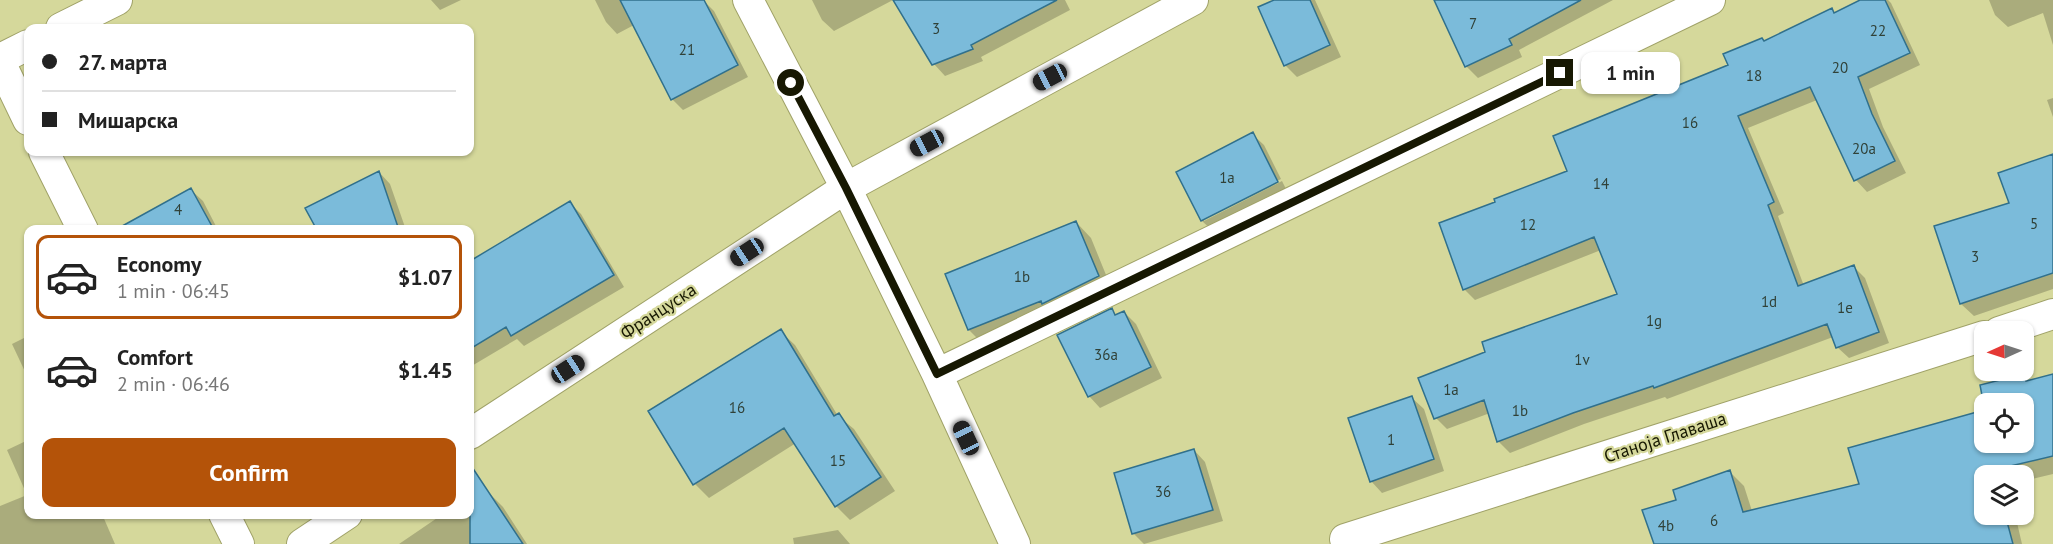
<!DOCTYPE html>
<meta charset="utf-8">
<style>
:root{--surface:#fff;--page:#f6f6f6;--text:#222;--muted:#767676;--line:#e0e0e0;--accent:#b45309}
body{margin:0;font-family:"PT Sans",sans-serif;background:var(--page);color:var(--text);height:100vh;display:flex;flex-direction:column;font-size:22px;white-space:nowrap}
*{box-sizing:border-box;margin:0}
p{font-size:20px;color:var(--muted)}
.icon{flex:none;width:33px;height:33px;fill:none;stroke:currentColor;stroke-width:2;stroke-linecap:round;stroke-linejoin:round}
.map{position:relative;flex:1;overflow:hidden}
.details{position:absolute;left:24px;top:225px;width:450px;height:294px;display:flex;flex-direction:column;background:var(--surface);border-radius:12px;box-shadow:0 2px 4px #0004}
.details>*{flex:none}
.top-card{position:absolute;left:24px;top:24px;width:450px;height:132px;border-radius:12px;box-shadow:0 2px 4px #0004;display:grid;align-content:center;height:132px;padding:0 18px;background:var(--surface)}
.needle{width:39px;rotate:267deg}
.fabs{position:absolute;left:1974px;top:321px;display:grid;gap:12px}
.fabs a{display:grid;place-items:center;width:60px;height:60px;border-radius:12px;background:var(--surface);box-shadow:0 2px 4px #0004;font-size:30px}
.end{position:absolute;width:27px;height:27px;margin:-14px;border:8px solid #171802;background:#fff;box-shadow:0 0 0 3px #fff}
.from{border-radius:50%}
.bubble{position:absolute;height:42px;border-radius:12px;background:var(--surface);box-shadow:0 2px 4px #0004;font-size:20px;font-weight:700;line-height:42px;text-align:center}
.car{position:absolute;width:18px;height:36px;margin:-18px -9px;border-radius:8px;box-shadow:0 0 4px 2px #0007;background:linear-gradient(#222 24%,#8ab4d8 0 40%,#222 0 76%,#8ab4d8 0 86%,#222 0)}
.top-card b{display:flex;align-items:center;gap:21px;height:57px;font-size:22px}
.top-card b+b{border-top:2px solid var(--line)}
.top-card i{width:15px;height:15px;background:var(--text)}
ul{padding:10px 0 0;list-style:none}
li{display:flex;align-items:center;gap:18px;height:84px;margin:0 12px 9px;padding:0 6px;border:3px solid transparent;border-radius:12px}
li div{flex:1}
li b{display:block;font-size:22px}
li em{font-style:normal;font-weight:700}
li.active{border-color:var(--accent)}
li>.icon{width:54px;height:54px;stroke-width:1.5}
.action{display:flex;gap:12px;margin-top:auto;padding:12px 18px}
.action a{flex:1;height:69px;border-radius:12px;background:var(--accent);color:#fff;font-size:24px;font-weight:700;line-height:69px;text-align:center}
.map>svg:first-child{display:block}
.shadow{fill:#0003}
.building{fill:#7bbbda;stroke:#30708c;stroke-width:1.5}
.lines{fill:none;stroke-linecap:round;stroke-linejoin:round}
.street-casing{stroke:#a0a268;stroke-width:32}
.street{stroke:#fff;stroke-width:30}
.route{stroke:#171802;stroke-width:8}
.labels{text-anchor:middle;dominant-baseline:central;stroke-width:4.5;stroke-linejoin:round;paint-order:stroke}
.number-label{font-size:15px;fill:#304138}
.street-label{font-size:18px;fill:#171802;stroke:#d5d89b}
</style>
<div class="map">
<svg width="2053" height="544" viewBox="0 0 2053 544">
<rect width="100%" height="100%" fill="#d5d89b"/>
<path class="shadow" d="M431,0H461L440,10Z
M595,0H703L714,11L748,77L683,110L672,99L634,25L617,34L606,22Z
M812,0H893L834,31L822,20Z
M911,0H1065L1070,10L981,57L983,61L945,76L934,64L899,7Z
M1278,0H1315L1341,57L1297,77L1285,65Z
M1435,0H1613L1519,50L1522,57L1478,78L1466,66Z
M1864,0H1888L1891,3L1920,65L1869,89L1883,127L1906,173L1867,192L1856,180L1817,100L1748,128L1784,213L1778,216L1804,286L1854,267L1865,278L1889,343L1849,358L1837,347L1833,337L1667,399L1665,397L1584,424L1510,453L1499,442L1490,413L1447,429L1436,418L1487,353L1619,295L1601,250L1475,300L1464,289L1569,172L1765,43L1832,9L1836,14Z
M1989,0H2053V45L2043,13L2008,27L1995,15Z
M2053,98V117L2047,100Z
M1252,134L1264,145L1281,179L1204,218V221L1282,181L1288,193L1214,232L1202,221L1178,172Z
M2053,155V289L1974,316L1961,304L1936,227L2011,204Z
M379,172L390,184L406,230H319Z
M191,190L203,201L218,230H118Z
M570,203L581,214L624,287L524,346L517,339L470,367V272L474,269L470,262Z
M1076,222L1091,238L1113,292L984,345L969,330Z
M1112,310L1117,316L1124,312L1136,324L1162,378L1100,408L1089,396Z
M780,331L795,345L838,416L854,429L895,491L850,520L836,506L796,443L709,498L695,484Z
M28,336V378L12,344Z
M2053,375V474L2024,481V476H1984V514H2015L2022,544H1656L1678,501L1730,472L1744,486L1752,511L1861,485L1850,449L1984,412V442H2024V376L2029,381Z
M1412,398L1424,409L1444,471L1382,493L1371,481Z
M28,440V514H102L115,544H0V506L27,495L7,450Z
M1194,450L1205,462L1223,521L1144,544L1133,533Z
M484,488L503,507L527,544H399L443,514H470V497Z
M838,530L850,544H794L793,538Z"/>
<path class="building" d="M620,0H704L738,65L671,100Z
M893,0H1057L971,45L973,49L932,65Z
M1274,0H1310L1330,45L1284,66L1258,7Z
M1434,0H1581L1509,39L1512,45L1465,67Z
M1860,0H1885L1910,53L1858,77L1872,114L1895,161L1854,181L1810,87L1738,116L1774,202L1768,205L1798,286L1854,265L1879,332L1836,348L1827,324L1654,388L1653,386L1573,413L1497,442L1484,400L1434,419L1418,378L1485,352L1482,342L1617,294L1594,237L1463,290L1439,223L1495,202L1494,199L1567,171L1553,136L1728,65L1723,54L1762,38L1764,41L1832,8L1834,13Z
M1253,132L1278,182L1201,221L1176,172Z
M2053,154V273L1960,304L1934,226L2009,203L1998,173Z
M379,171L399,230H317L305,208Z
M191,188L214,230H115Z
M570,201L614,275L511,336L506,327L470,349V261Z
M1076,221L1099,276L1042,304L1041,301L968,330L945,274Z
M1112,308L1115,315L1124,311L1151,367L1088,397L1057,335Z
M781,329L834,416L839,413L881,477L835,507L784,428L693,485L648,411Z
M2024,374L2026,381L2053,374V456L1993,470L1995,476H1984V514H2005L2013,544H1654L1642,510L1676,500L1673,490L1730,470L1743,512L1859,484L1848,448L1984,410V442H2024V404H1984V406L1980,385Z
M1412,396L1434,459L1370,482L1348,418Z
M1194,449L1213,510L1132,534L1114,473Z
M470,464L523,544H470Z"/>
<g class="lines">
<g class="street-casing">
<path id="street" d="M748,0L846,188L937,374L1015,544
M61,28L117,0
M0,59L28,45
M0,62L28,120
M44,152L83,230
M1999,332L2053,314
M937,374L1710,0
M470,434L846,188L1193,0
M224,514L239,544
M1345,539L1984,336
M302,544L347,514"/>
</g>
<use href="#street" class="street"/>
</g>
<g class="lines">
<path class="route" d="M791,83L846,188L937,374L1560,73"/>
</g>
<g class="labels">
<g class="number-label">
<text x="1473" y="23">7</text>
<text x="936" y="28">3</text>
<text x="1878" y="30">22</text>
<text x="687" y="49">21</text>
<text x="1840" y="67">20</text>
<text x="1754" y="75">18</text>
<text x="1690" y="122">16</text>
<text x="1864" y="148">20a</text>
<text x="1227" y="177">1a</text>
<text x="1601" y="183">14</text>
<text x="178" y="209">4</text>
<text x="2034" y="223">5</text>
<text x="1528" y="224">12</text>
<text x="1975" y="256">3</text>
<text x="1022" y="276">1b</text>
<text x="1769" y="301">1d</text>
<text x="1845" y="307">1e</text>
<text x="1654" y="320">1g</text>
<text x="1106" y="354">36a</text>
<text x="1582" y="359">1v</text>
<text x="1451" y="389">1a</text>
<text x="737" y="407">16</text>
<text x="1520" y="410">1b</text>
<text x="1391" y="439">1</text>
<text x="838" y="460">15</text>
<text x="1163" y="491">36</text>
<text x="1714" y="520">6</text>
<text x="1666" y="525">4b</text>
</g>
<g class="street-label">
<text transform="translate(658 311) rotate(-33)">Француска</text>
<text transform="translate(1665 437) rotate(-18)">Станоја Главаша</text>
</g>
</g>
</svg>
<div class="fabs">
<a><svg class="needle" viewBox="-14 -14 28 28"><path d="M0-13l5 13h-10z" fill="#e53935"/><path d="M0 13l5-13h-10z" fill="#767676"/></svg></a>
<a><svg class="icon" aria-label="locate" viewBox="0 0 24 24"><circle cx="12" cy="12" r="6"/><path d="M12 2v4M12 18v4M2 12h4M18 12h4"/></svg></a>
<a><svg class="icon" aria-label="layers" viewBox="0 0 24 24"><path d="M12 4l9 5-9 5-9-5zM3 14l9 5 9-5"/></svg></a>
</div>
<i class="end from" style="left:791px;top:83px"></i>
<i class="end" style="left:1560px;top:73px"></i>
<div class="bubble" style="left:1581px;top:52px;width:99px">1 min</div>
<i class="car" style="left:1050px;top:77px;rotate:242deg"></i>
<i class="car" style="left:927px;top:143px;rotate:242deg"></i>
<i class="car" style="left:747px;top:252px;rotate:237deg"></i>
<i class="car" style="left:568px;top:369px;rotate:57deg"></i>
<i class="car" style="left:966px;top:438px;rotate:335deg"></i>
<div class="top-card">
<b><i class="from"></i>27. марта</b>
<b><i></i>Мишарска</b>
</div>
<section class="details">
<ul>
<li class="active"><svg class="icon" aria-label="car" viewBox="0 0 24 24"><path d="M5 17H2v-5l4-1 3-4h7l3 4 3 1v5h-3M9 17h6M6 11h13"/><circle cx="7" cy="17" r="2"/><circle cx="17" cy="17" r="2"/></svg><div><b>Economy</b><p>1 min · 06:45</p></div><em>$1.07</em></li>
<li><svg class="icon" aria-label="car" viewBox="0 0 24 24"><path d="M5 17H2v-5l4-1 3-4h7l3 4 3 1v5h-3M9 17h6M6 11h13"/><circle cx="7" cy="17" r="2"/><circle cx="17" cy="17" r="2"/></svg><div><b>Comfort</b><p>2 min · 06:46</p></div><em>$1.45</em></li>
</ul>
<div class="action"><a>Confirm</a></div>
</section>
</div>
